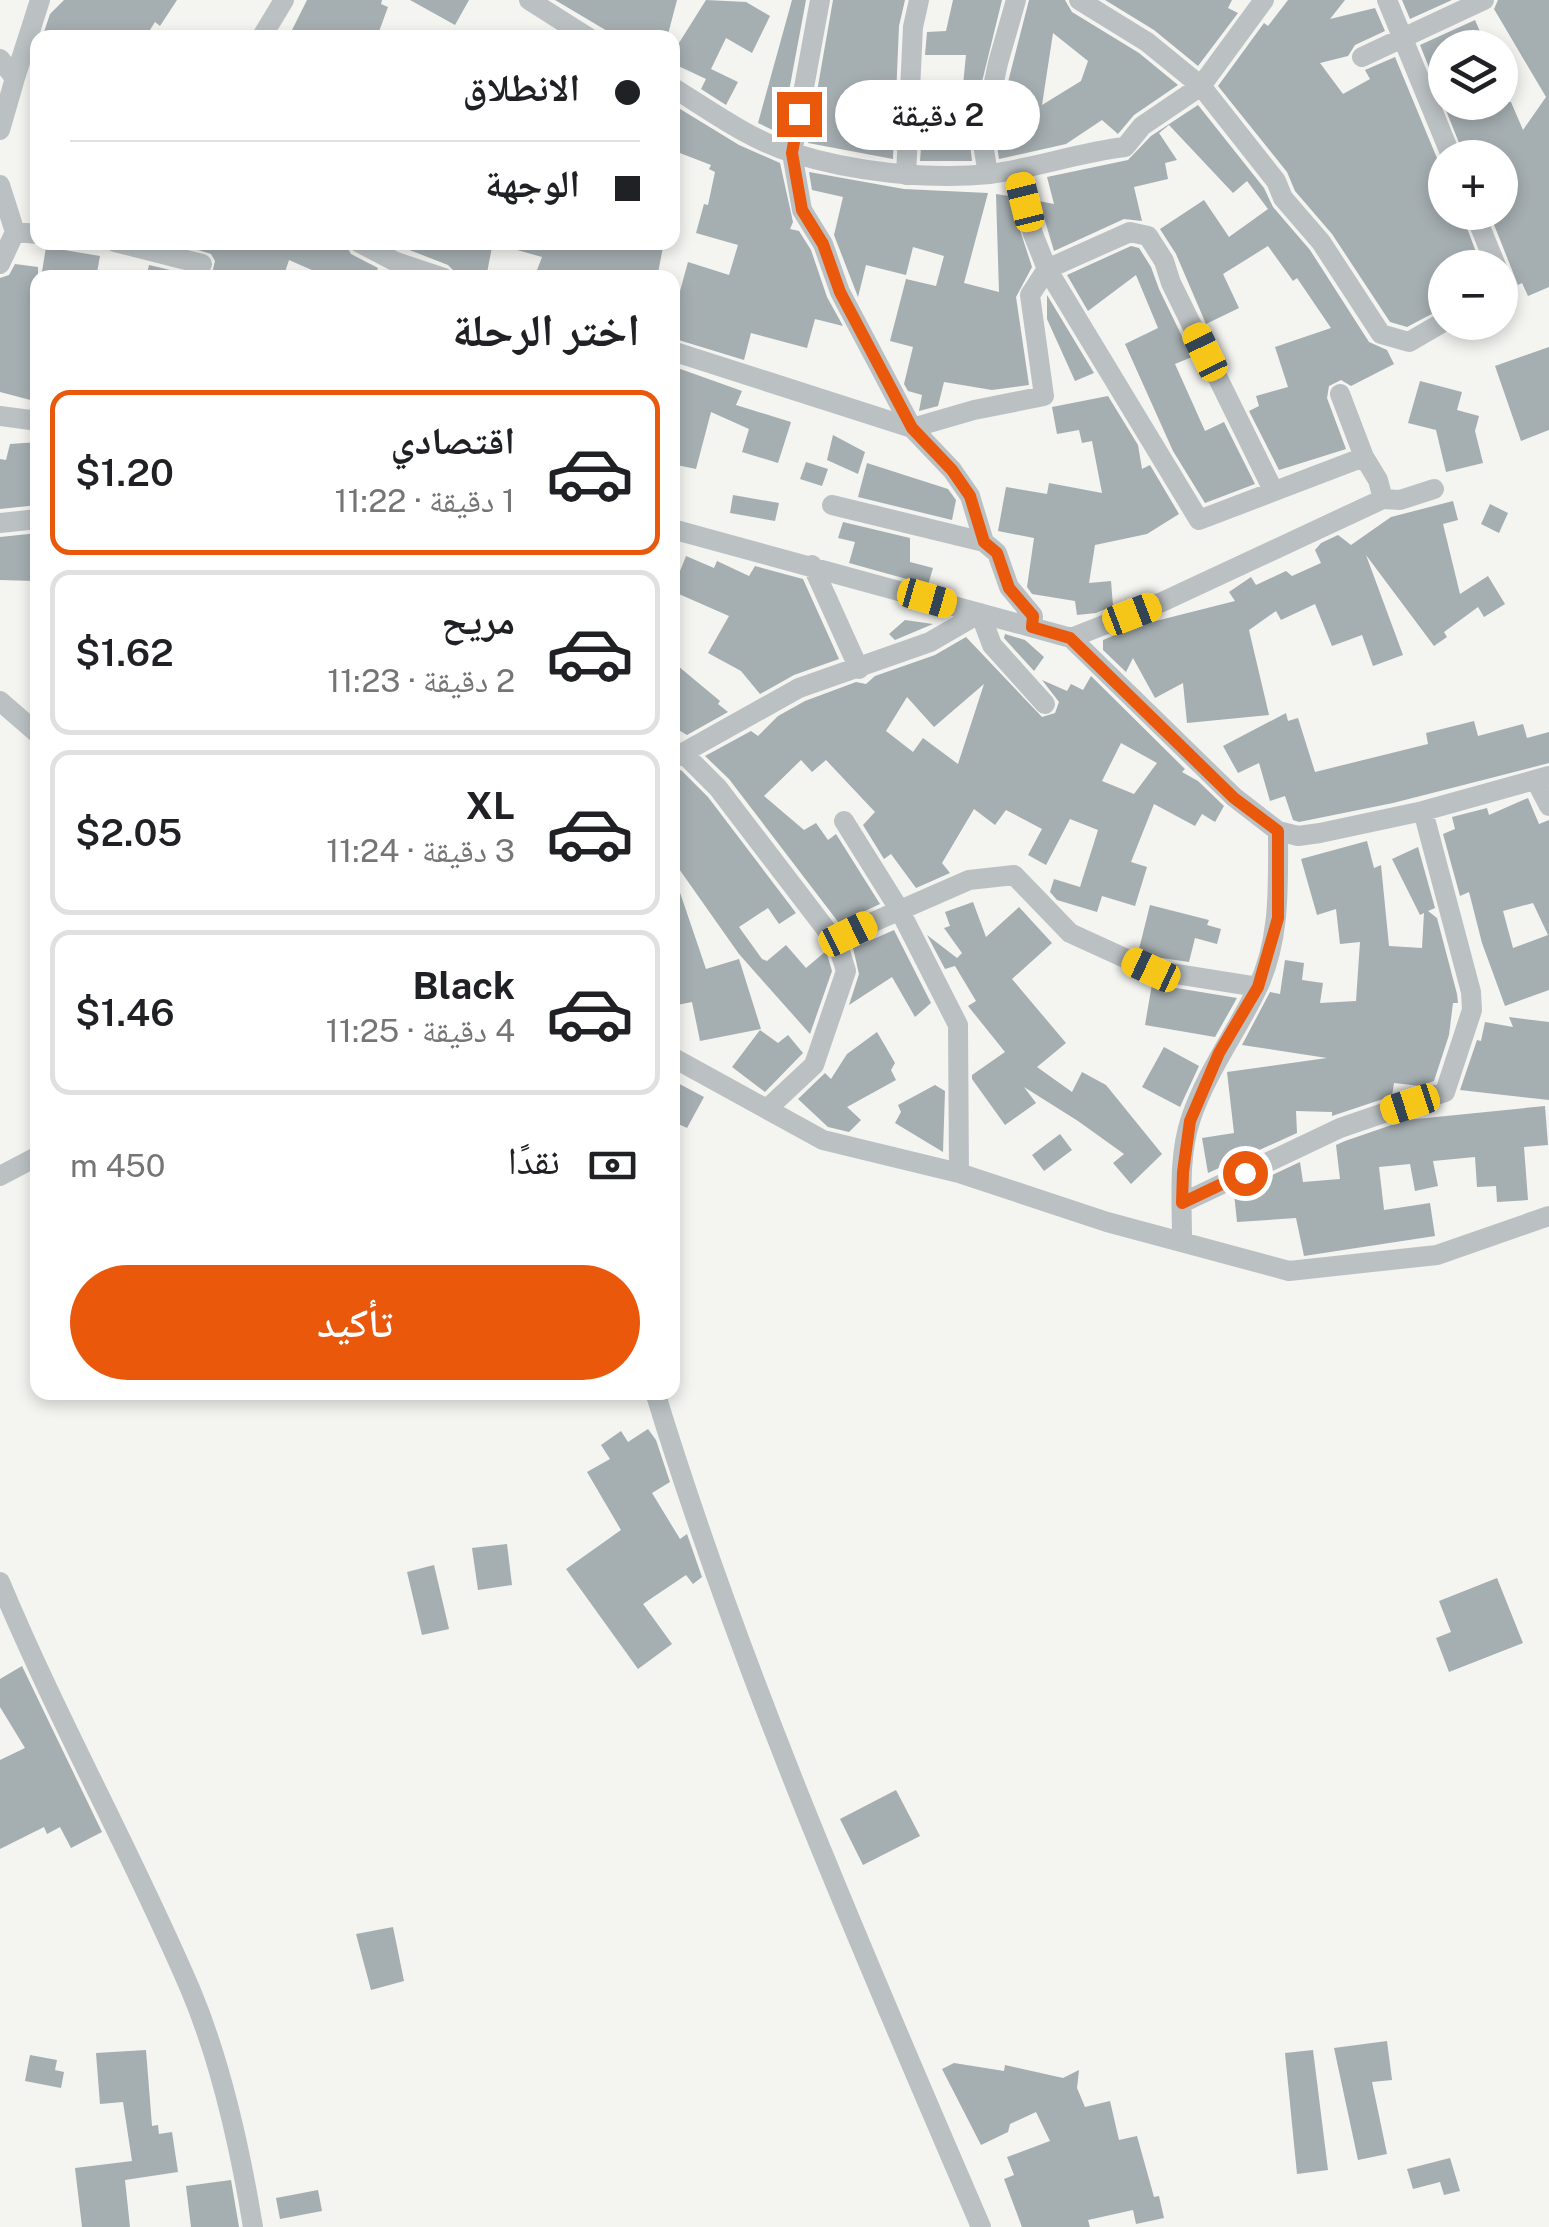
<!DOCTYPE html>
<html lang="ar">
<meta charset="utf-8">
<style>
:root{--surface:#fff;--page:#f6f6f6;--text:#202124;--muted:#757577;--line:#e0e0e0;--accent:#ea580c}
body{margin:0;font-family:"Public Sans","Noto Naskh Arabic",sans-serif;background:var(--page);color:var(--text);direction:rtl;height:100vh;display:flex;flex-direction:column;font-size:38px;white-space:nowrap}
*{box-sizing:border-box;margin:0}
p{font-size:32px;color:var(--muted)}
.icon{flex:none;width:55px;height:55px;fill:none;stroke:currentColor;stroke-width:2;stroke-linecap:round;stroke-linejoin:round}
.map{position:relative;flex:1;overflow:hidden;direction:ltr}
.sheet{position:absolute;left:30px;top:270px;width:650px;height:1130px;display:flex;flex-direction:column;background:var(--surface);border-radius:20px;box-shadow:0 5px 15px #0003;direction:rtl}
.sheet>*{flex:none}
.banner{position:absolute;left:30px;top:30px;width:650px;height:220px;border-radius:20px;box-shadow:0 5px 15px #0003;direction:rtl;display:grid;align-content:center;height:220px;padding:0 40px;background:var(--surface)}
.buttons{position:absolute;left:1428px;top:30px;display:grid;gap:20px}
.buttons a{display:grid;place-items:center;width:90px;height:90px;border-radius:50%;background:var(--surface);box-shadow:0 5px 15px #0003;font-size:50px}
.end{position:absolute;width:45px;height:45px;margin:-22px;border:12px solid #ea580c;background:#fff;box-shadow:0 0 0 5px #fff}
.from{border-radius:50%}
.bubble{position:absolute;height:70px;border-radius:35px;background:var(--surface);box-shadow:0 5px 15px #0003;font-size:32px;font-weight:600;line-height:70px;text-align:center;direction:rtl}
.car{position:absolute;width:30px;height:60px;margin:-30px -15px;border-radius:12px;box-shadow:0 0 8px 2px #0007;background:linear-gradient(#f5c518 24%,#345 0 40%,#f5c518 0 76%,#345 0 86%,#f5c518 0)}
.banner b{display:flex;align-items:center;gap:35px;height:95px;font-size:38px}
.banner b+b{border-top:2px solid var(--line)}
.banner i{width:25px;height:25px;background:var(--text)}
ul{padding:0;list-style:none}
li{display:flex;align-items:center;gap:30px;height:165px;margin:0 20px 15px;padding:0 20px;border:5px solid var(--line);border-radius:20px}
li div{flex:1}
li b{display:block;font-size:38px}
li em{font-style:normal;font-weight:600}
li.selected{border-color:var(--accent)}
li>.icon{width:90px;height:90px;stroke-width:1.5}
h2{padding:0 40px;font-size:45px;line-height:120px}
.pay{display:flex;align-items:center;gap:25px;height:110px;padding:0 40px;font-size:38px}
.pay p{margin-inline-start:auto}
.action{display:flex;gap:20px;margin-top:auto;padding:20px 40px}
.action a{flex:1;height:115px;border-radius:60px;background:var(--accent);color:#fff;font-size:40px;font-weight:600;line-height:115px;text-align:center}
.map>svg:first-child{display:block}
.building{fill:#a5aeb1;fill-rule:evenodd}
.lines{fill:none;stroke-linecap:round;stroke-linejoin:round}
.street{stroke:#bbc1c3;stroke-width:20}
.route{stroke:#ea580c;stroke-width:12}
</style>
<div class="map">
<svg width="1549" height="2227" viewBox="0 0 1549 2227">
<rect width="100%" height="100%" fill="#f4f4f1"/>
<path class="building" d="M64,0H177L160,26L155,22L145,38H42L50,14Z
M307,0H382L381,4L388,7L377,37H362L346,32L343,38H288Z
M410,0H469L455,25Z
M555,0H677L667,38H619Z
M706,0L746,2L770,16L752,53L726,38L711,69L738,82L726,105L701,89L706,79L672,63V54Z
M792,0H806L781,134L758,123Z
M833,0H905L899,26L896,97L882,95L877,126L894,129L893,159L808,143Z
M953,0H1002L969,135L972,161H920L922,134L934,136L936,104L961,105L966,55H925L927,32L946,31Z
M1029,0H1065L1072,12L1139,53L1178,85L1134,115L1118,134L1102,120L1066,144L999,159L996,139L1033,134L1016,83L1008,82ZM1053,33L1088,61L1081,81L1042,105Z
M1105,0H1232L1228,8L1238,13L1198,66L1154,30Z
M1288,0H1345L1330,19L1375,8L1385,31L1355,45L1348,56L1320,63L1343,94L1370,79L1365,70L1395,57L1439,163L1445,170V212H1461L1482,268H1445V307L1407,327L1390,322L1332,234L1295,191L1287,172L1218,86L1264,23L1268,26Z
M1402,0H1452L1410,19Z
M1498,0H1549V287L1528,296L1522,283L1518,285L1489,212H1500V158H1465L1420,45L1475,20L1487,48H1445V102H1511L1523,130L1546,97L1494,9Z
M672,104L739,145L780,163L793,222L790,229L799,231L811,250L827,297L843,326L815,319L807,348L751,333L744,360L672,338V320L688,262L729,275L738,245L696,233L704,204L708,205L715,172L709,169L711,165L672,150Z
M1198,105L1264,188L1273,207L1310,250L1369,342L1387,350L1394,364L1351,386L1341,380L1329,386L1327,398L1346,449L1343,450L1279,470L1249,411L1259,406L1256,396L1288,387L1275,347L1331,328L1297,278L1293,281L1268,246L1223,274L1239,308L1206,324L1176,254L1160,229L1204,200L1229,237L1268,209L1247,181L1233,193L1169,125L1159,133L1177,160L1165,163L1168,179L1134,187L1142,221L1124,219L1054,251L1039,201L1054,204L1047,177L1128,160L1151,136Z
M809,172L904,189L988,193L964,283L999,292L996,194L1009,196L1032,267L1016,297L1029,385L992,390L944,382L938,406L919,411L922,395L908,391L904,384L913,347L890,341L906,279L936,286L944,256L913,247L906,275L866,265L858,297L834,235L843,197L812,190Z
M173,242H344L351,254L378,268L374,278H355L338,270L336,278H330L289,260L283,278H146L149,265L200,277L212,273L215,261L211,254Z
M389,242H493L486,278L457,274L448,265Z
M511,242H664L657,278H534L542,257L510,248Z
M1131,246L1139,248L1151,267L1159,289L1192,357L1175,364L1205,431L1224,422L1255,484L1205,503L1173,451L1125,344L1158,328L1136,275L1088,311L1067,275Z
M46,247L100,256L96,278H41Z
M15,264L38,267V402L0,392V278L9,275Z
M1047,295L1094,373L1075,381L1047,319Z
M1549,347V430L1521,441L1495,366Z
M672,366L742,391L736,405L791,422L778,463L742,452L749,429L711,412L696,469L672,464Z
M1420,381L1462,392L1457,410L1479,416L1475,431L1483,463L1446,472L1436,430L1408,423Z
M1108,396L1138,445L1142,469L1150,465L1179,514L1147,534L1095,545L1089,583L1111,581L1113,606L1096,613L1077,615L1075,601L1032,594L1027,587L1034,538L998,531L1006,487L1047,494L1049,483L1102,493L1092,441L1082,443L1079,430L1057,434L1052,407Z
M833,435L865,452L858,474L827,460Z
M38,442V505L0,509V459L6,460L10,444Z
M806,462L828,469L822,486L800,479Z
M867,463L948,489L956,500L952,520L858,497Z
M733,495L779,503L775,521L730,513Z
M1453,501L1458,520L1443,524L1460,594L1488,576L1505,604L1484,617L1478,607L1444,632L1447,637L1434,646L1366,555L1403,655L1373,666L1362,635L1332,646L1315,604L1281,620L1276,611L1249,630L1269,715L1187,723L1183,683L1155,698L1133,658L1126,672L1103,650V640L1140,625L1235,601L1229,592L1251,577L1256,585L1286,571L1292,576L1321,563L1315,550L1321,543L1338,535L1351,545L1391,517Z
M1490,504L1508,513L1499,533L1481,524Z
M843,522L910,538V562L933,568L928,585L849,563L855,542L838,538Z
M38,533L35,581L0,580V537Z
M686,556L714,568L717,561L749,576L755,566L803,579L839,659L794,675L760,694L741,671L708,653L729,616L672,591Z
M905,620L933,624L895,640L889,634Z
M1005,634L1025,640L1044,657L1034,671L1004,638Z
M966,637L1042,717L1055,713L1059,702L1042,680L1067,691L1071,684L1083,690L1091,676L1185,769L1182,772L1198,781L1224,806L1215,822L1202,814L1195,826L1154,804L1131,862L1147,867L1135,906L1102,896L1097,912L1057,900L1050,892L1054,879L1080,887L1098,830L1070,819L1046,865L1028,855L1042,829L1006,810L995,825L974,809L942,863L950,873L916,888L891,854L884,859L863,825L875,812L826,760L812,772L801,760L764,796L804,830L816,823L828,840L836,834L880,904L839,923L729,779L705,756L751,731L758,736L778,716L805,701L856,682L866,684L875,676L935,655ZM984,684L958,764L923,738L913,752L886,731L907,697L934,727ZM1121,743L1157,763L1134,794L1102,781Z
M672,661L720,701L718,704L728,712L687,735L672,726Z
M1286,713L1288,721L1298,718L1315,772L1428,744L1426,733L1474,721L1478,736L1523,724L1527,738L1549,732V763L1393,803L1299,822L1293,820L1285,796L1270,801L1259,763L1238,773L1223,746Z
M681,770L708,797L796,913L779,924L768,908L739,927L762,959L767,961L786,945L806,968L826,951L832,971L810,1034L739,954L672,859V773Z
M1528,798L1539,824L1549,820V990L1505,1006L1482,943L1469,892L1460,896L1443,834L1455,829L1452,817L1487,808L1489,815ZM1533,903L1548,935L1513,948L1503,911Z
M1367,841L1374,868L1381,865L1389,946L1422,948L1424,913L1420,915L1392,859L1418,847L1435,908L1428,911L1437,918L1457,994L1458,1003H1453L1449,1035L1434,1081L1420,1086L1394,1083L1392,1096L1332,1116V1112L1296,1111L1297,1133L1208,1173L1202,1138L1234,1133L1227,1072L1327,1058L1242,1045L1270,992L1280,994L1285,960L1304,963L1302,980L1323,983L1320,1003L1356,1001L1360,942L1340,944L1336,909L1317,915L1301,859Z
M672,878H675L706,969L739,959L761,1029L700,1041L692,1002L672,1006Z
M973,902L986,937L1019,907L1052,943L1012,979L1066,1043L1037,1067L1072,1092L1082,1072L1106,1085L1162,1154L1131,1184L1113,1163L1124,1154L1078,1121L1024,1087L1036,1103L1005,1125L972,1079V1075L1005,1052L968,1006L976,1001L955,966L945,969L927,935L957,958L962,953L944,928L950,926L945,912Z
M1150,905L1209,920L1207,925L1221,929L1217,944L1195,938L1189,962L1155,957L1139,949Z
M894,930L931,1003L915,1017L892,977L849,1005L859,974L853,948Z
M1152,984L1237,998L1215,1037L1145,1025Z
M1509,1017L1549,1022V1100L1460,1090L1477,1040L1481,1041L1485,1022L1513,1027Z
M760,1030L778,1043L788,1035L803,1053L765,1092L732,1067Z
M877,1032L895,1063L891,1070L896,1080L847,1107L861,1120L849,1132L828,1127L798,1099L825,1073L831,1079L847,1054Z
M1164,1047L1199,1066L1180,1107L1142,1087Z
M672,1080L704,1097L687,1128L672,1121Z
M935,1085L945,1091L943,1152L895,1123L901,1112L898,1105Z
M1545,1106L1548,1145L1524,1147L1528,1200L1497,1202L1496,1186L1477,1187L1475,1157L1433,1161L1438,1186L1415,1191L1410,1164L1379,1167L1384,1210L1430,1203L1435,1236L1304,1256L1296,1218L1237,1222L1234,1193L1300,1162L1303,1182L1340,1179L1336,1145L1345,1141L1406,1120Z
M1060,1134L1072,1150L1044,1171L1032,1155Z
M648,1429L656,1440L670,1482L652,1493L680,1539L687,1534L702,1577L693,1584L686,1575L643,1604L672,1644L638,1669L566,1569L621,1530L587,1472L610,1459L601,1445L621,1431L628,1442Z
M507,1544L512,1585L478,1590L472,1548Z
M434,1565L449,1629L422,1635L407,1572Z
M1497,1578L1523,1643L1449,1672L1436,1638L1451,1632L1439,1601Z
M22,1666L102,1832L71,1848L60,1827L47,1834L44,1827L0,1849V1760L25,1748L0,1707V1679Z
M896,1790L920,1836L863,1865L840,1819Z
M393,1927L404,1981L371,1990L356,1934Z
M1387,2041L1392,2080L1372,2082L1387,2154L1358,2160L1334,2048Z
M146,2050L152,2126L158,2125L159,2134L172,2132L178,2172L125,2180L130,2227H82L75,2168L132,2161L123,2102L100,2104L96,2053Z
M1313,2050L1328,2170L1297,2174L1285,2053Z
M30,2055L57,2060L55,2070L64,2072L61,2088L25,2081Z
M954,2063L1004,2071L1005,2065L1063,2078L1079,2070L1077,2088L1085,2107L1110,2101L1119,2140L1137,2136L1154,2197L1159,2196L1164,2218L1136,2224L1133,2210L1088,2220L1090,2227H1022L1004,2179L1014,2175L1007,2157L1050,2141L1036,2112L1010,2124L1008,2132L981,2145L942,2069Z
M1450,2158L1460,2191L1444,2195L1440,2182L1413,2189L1407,2169Z
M231,2180L239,2227H191L186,2186Z
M318,2190L322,2211L280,2219L276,2198Z"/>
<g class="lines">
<path class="street" d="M529,0L589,38
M820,0L792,153L802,210L823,244L840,292L912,428L974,410L1044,396L1030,295L1047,269L1130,232L1148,236L1164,261L1171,283L1273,490
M1079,0L1147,42L1201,86L1276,181L1283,198L1321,242L1381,334L1409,342L1445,321
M1387,0L1452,158
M261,38L284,0
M1362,57L1484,0
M0,59L15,78L0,130
M15,78L40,0
M672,87C711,111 750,140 793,153C853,172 928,180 990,174C1036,168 1080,152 1125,147L1142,126L1201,86L1264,0
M1016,170L1033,234L1047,269L1199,520L1364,457
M988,174L982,138L998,63L1016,0
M906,175L913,27L919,0
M0,185L15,232L0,264
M1474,212L1497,268
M15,232L38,234
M115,242L202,264
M358,242L396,262L444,278
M1500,276L1505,287L1500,290
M672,351L912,428L952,470L970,496L984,542
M1340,394L1364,457L1378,480L1383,499
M0,416L38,421
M832,505L984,542L997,553L1009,587L1033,616L1032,627
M0,523L38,519
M672,529L1071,638L1234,797L1278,831L1298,836L1320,833L1423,811L1549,776
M812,565L859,669
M1071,638L1162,602L1383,499L1400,500L1434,489
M0,701L38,734
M684,754L718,788L838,945L846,971L814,1065L767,1109
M672,759L799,688L930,642L980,613L992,645L1045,704
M1536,781L1549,806
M844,821L899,909L958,1025L959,1173
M838,945L848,933L969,880L1014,875L1070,933L1151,970L1258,987
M672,1057L823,1140L959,1173L1107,1222L1289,1271L1437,1255L1549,1216
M0,1176L38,1156
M1182,1203L1340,1128L1445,1092L1472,1010L1471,992L1423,811
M1182,1240C1182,1201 1178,1156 1191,1118C1207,1071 1236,1033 1257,989C1281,939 1278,884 1278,831
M655,1392C742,1676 864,1955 981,2227
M0,1582C58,1721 132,1853 191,1991C222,2065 240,2148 253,2227"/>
</g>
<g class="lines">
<path class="route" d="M799,114L792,153L802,210L823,244L840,292L912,428L952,470L970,496L984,542L997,553L1009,588L1033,616L1032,627L1070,638L1234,798L1278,831V918L1258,987L1219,1053L1190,1121L1183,1172L1182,1203L1245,1173"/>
</g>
</svg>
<div class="buttons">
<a><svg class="icon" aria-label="layers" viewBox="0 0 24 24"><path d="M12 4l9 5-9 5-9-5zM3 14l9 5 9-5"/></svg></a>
<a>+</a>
<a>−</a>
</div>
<i class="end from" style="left:1245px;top:1173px"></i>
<i class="end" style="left:799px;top:114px"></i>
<div class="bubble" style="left:835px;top:80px;width:205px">2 دقيقة</div>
<i class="car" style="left:1025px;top:202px;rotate:346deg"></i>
<i class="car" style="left:1205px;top:352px;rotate:334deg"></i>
<i class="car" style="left:927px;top:598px;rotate:106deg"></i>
<i class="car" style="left:1132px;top:614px;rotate:69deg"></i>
<i class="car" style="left:848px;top:934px;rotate:64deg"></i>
<i class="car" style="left:1151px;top:970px;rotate:295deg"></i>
<i class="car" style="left:1410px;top:1104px;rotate:252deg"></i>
<div class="banner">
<b><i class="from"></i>الانطلاق</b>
<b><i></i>الوجهة</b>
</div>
<section class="sheet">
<h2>اختر الرحلة</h2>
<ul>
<li class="selected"><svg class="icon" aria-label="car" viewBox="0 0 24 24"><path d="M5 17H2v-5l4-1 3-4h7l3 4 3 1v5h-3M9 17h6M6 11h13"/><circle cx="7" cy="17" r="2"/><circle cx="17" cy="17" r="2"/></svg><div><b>اقتصادي</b><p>1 دقيقة · 11:22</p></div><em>$1.20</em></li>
<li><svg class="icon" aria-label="car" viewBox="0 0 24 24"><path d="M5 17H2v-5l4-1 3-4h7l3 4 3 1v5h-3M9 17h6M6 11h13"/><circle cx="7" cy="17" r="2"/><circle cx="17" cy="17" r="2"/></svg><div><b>مريح</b><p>2 دقيقة · 11:23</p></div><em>$1.62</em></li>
<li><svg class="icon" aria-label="car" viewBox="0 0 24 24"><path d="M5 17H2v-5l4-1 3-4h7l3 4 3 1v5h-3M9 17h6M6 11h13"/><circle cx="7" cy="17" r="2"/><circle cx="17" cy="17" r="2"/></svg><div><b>XL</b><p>3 دقيقة · 11:24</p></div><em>$2.05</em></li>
<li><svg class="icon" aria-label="car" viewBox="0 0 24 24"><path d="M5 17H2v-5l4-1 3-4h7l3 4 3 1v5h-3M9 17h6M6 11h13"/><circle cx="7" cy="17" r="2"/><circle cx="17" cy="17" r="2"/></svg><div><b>Black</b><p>4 دقيقة · 11:25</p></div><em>$1.46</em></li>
</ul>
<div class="pay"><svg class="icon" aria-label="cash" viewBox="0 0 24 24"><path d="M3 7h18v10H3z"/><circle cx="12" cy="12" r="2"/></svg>نقدًا<p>450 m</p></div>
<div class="action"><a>تأكيد</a></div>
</section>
</div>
